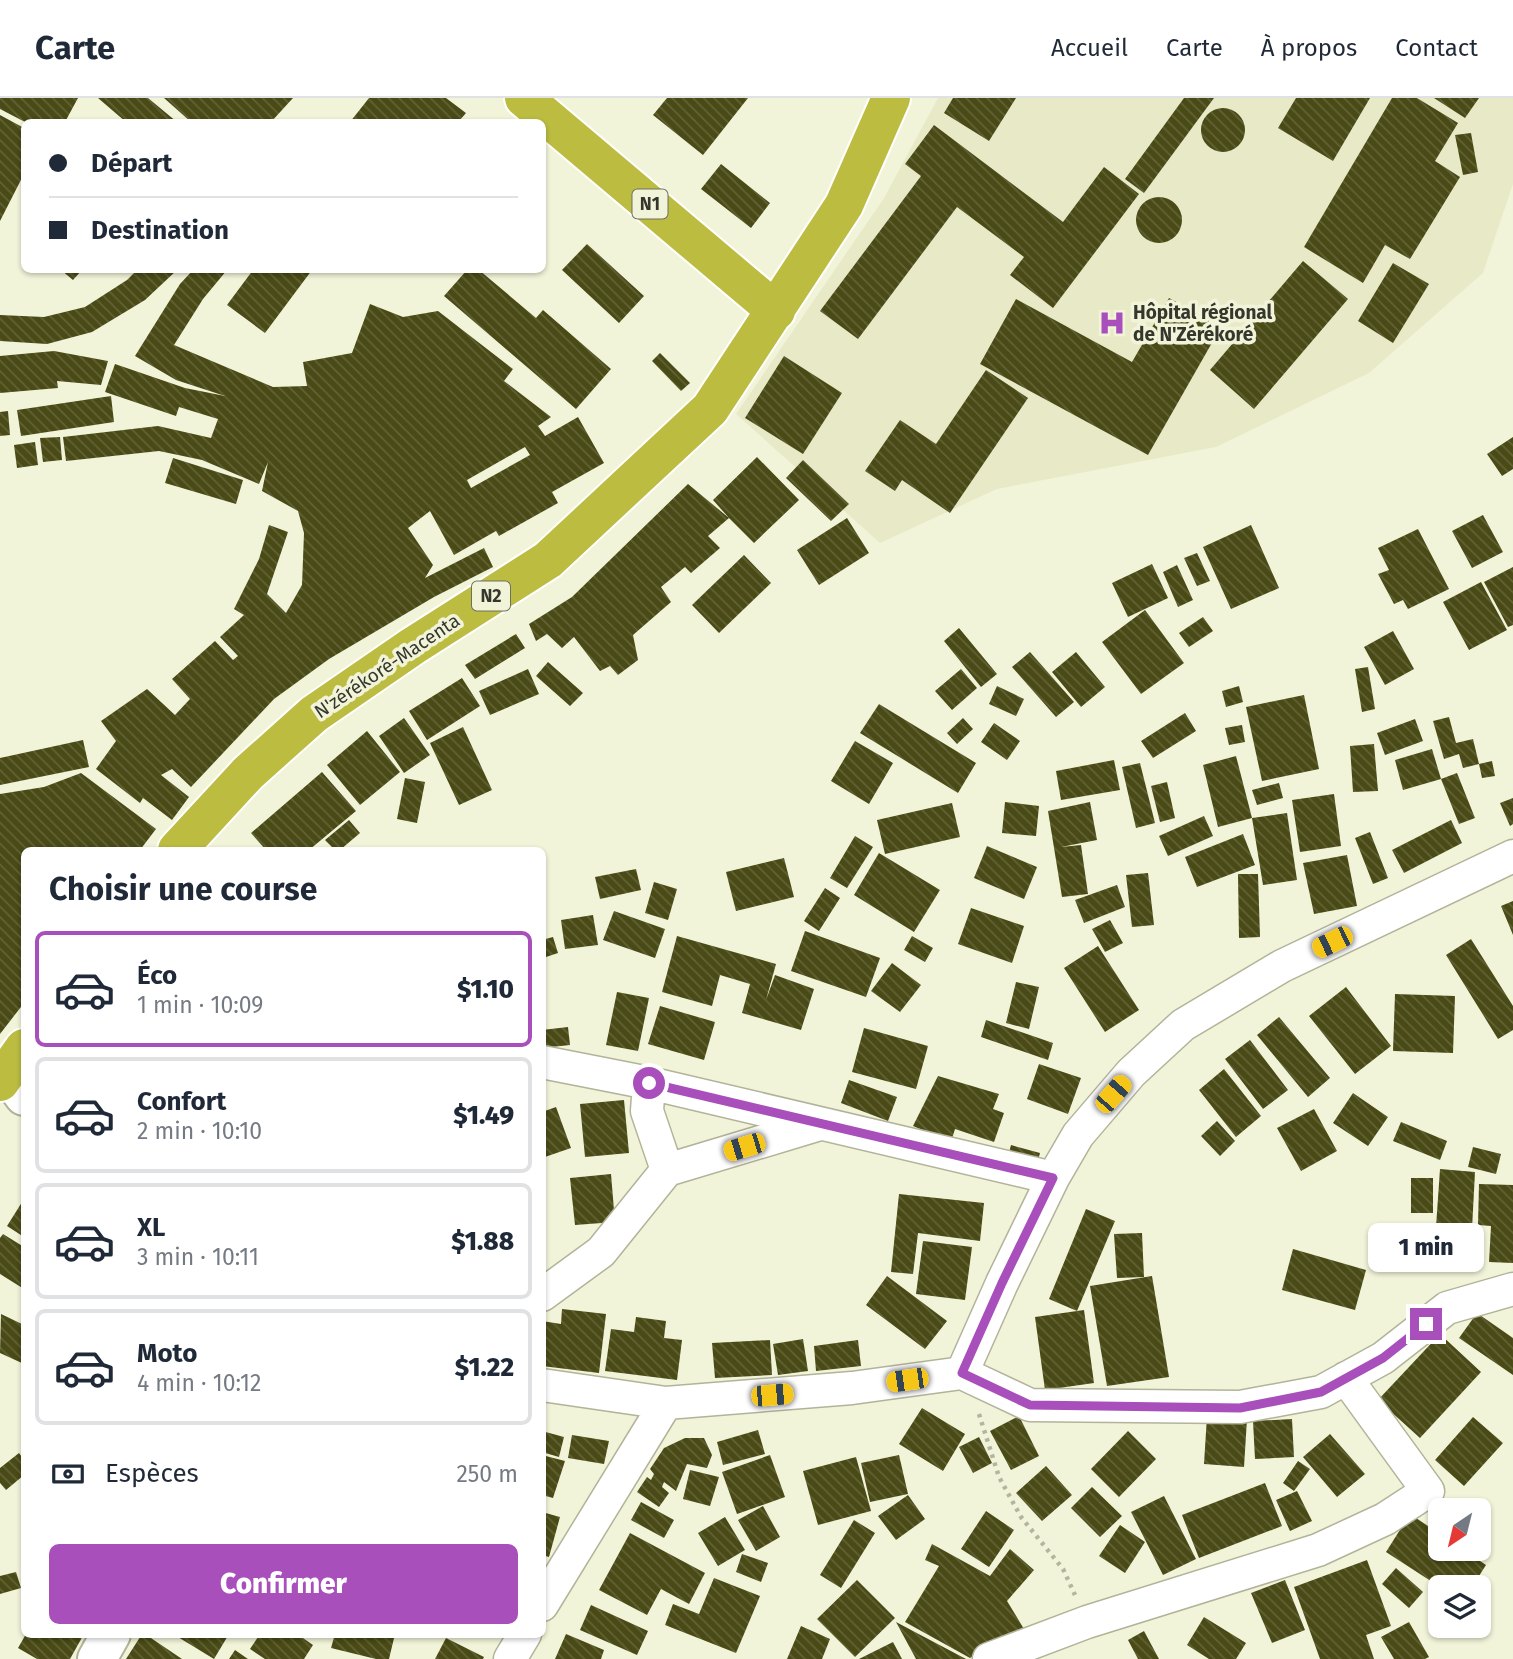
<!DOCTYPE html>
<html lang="fr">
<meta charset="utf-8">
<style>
:root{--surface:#fff;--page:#f6f6f7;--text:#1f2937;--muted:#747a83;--line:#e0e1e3;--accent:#a84fbb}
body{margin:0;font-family:"Fira Sans",sans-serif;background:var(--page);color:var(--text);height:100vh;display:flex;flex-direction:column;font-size:26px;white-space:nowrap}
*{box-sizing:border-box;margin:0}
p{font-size:23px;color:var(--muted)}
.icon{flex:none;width:38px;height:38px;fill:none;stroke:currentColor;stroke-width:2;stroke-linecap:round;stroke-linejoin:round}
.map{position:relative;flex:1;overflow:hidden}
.panel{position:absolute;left:21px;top:749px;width:525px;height:791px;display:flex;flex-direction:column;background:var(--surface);border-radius:10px;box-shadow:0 2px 5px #0004}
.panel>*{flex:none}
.hud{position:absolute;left:21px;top:21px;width:525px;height:154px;border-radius:10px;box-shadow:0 2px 5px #0004;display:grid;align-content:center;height:154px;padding:0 28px;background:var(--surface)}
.needle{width:46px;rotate:215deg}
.controls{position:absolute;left:1428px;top:1400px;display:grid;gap:14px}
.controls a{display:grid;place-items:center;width:63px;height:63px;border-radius:10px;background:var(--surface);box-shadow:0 2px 5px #0004;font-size:35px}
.end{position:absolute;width:32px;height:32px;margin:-16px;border:9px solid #a84fbb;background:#fff;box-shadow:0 0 0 4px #fff}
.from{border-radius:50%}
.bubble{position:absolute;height:49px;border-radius:10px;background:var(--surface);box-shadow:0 2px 5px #0004;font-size:23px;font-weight:800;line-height:49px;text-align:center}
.car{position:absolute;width:21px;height:42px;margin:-21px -10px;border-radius:9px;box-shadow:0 0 5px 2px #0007;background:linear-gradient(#f5c518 24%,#345 0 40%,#f5c518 0 76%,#345 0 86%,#f5c518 0)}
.hud b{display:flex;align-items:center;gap:24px;height:66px;font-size:26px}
.hud b+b{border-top:2px solid var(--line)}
.hud i{width:18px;height:18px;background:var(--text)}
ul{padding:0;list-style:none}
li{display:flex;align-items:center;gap:21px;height:116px;margin:0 14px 10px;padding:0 14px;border:4px solid var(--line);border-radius:10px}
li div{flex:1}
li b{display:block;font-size:26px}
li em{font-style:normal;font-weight:800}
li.active{border-color:var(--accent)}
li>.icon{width:63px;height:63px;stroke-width:1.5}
h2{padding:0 28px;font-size:32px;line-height:84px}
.pay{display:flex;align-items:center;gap:18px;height:77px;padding:0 28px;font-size:26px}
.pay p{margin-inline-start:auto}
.button{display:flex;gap:14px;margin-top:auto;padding:14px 28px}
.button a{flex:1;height:80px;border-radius:10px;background:var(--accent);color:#fff;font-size:28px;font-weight:800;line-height:80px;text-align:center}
header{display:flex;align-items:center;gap:42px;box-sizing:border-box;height:98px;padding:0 35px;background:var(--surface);border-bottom:2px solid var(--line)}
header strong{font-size:33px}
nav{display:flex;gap:38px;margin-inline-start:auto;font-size:24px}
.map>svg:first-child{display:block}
.built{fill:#e8eac7}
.building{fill:url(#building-back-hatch);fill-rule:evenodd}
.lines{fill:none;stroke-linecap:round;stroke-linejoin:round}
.minor-casing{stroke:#b2b399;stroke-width:35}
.tertiary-casing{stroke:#b2b399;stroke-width:42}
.trunk-casing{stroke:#fff;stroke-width:42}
.path{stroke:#b4b5a0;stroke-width:4.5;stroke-dasharray:3.5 5;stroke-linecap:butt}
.minor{stroke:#fff;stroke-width:32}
.tertiary{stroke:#fff;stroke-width:38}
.trunk{stroke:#bbbc40;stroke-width:38}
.route{stroke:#a84fbb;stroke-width:9}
.labels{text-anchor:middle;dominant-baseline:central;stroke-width:7;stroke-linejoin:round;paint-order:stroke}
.shield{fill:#f2f4d9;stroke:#6e7060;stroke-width:2}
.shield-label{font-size:18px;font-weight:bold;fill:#36372c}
.poi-label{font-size:19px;font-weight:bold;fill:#36372c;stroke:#f2f4d9;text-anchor:start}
.street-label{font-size:19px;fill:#36372c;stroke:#f2f4d9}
</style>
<header>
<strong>Carte</strong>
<nav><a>Accueil</a><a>Carte</a><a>À propos</a><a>Contact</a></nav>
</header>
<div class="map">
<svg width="1513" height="1561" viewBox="0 0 1513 1561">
<defs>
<pattern id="building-back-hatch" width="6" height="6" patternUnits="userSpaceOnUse" patternTransform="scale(1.75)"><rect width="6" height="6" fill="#494a15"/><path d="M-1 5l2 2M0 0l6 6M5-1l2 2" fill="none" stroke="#616237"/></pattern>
</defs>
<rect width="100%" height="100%" fill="#f2f4d9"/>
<path class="built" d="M938,0H1513V86L1483,175L1369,275L1216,349L997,391L880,445L736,316L884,100Z"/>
<path class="building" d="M0,0H78L65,24H25L0,11Z
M98,0H148L177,24H126Z
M164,0H293L271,24H191Z
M369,0H446L466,15L460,22L463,24H350Z
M667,0H748L703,57L653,17Z
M953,0H1016L989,43L944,15Z
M1184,0H1214L1144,95L1125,81Z
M1296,0H1370L1333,63L1278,30Z
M1392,0H1417L1458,25L1435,63L1460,79L1410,161L1385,147L1363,185L1304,149Z
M1434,0H1479L1465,20Z
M1201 32a22 22 0 1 1 44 0a22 22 0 1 1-44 0Z
M0,17L24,30V76L0,123Z
M934,27L1063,124L1104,69L1139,96L1053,210L1010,177L1024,159L957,109L858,241L820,213L921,78L905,66Z
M1471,35L1478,74L1463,77L1455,37Z
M721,66L770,105L751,130L701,91Z
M1136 122a23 23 0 1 1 46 0a23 23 0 1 1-46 0Z
M587,146L644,198L619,225L562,172Z
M1303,163L1348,201L1254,311L1210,272Z
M1393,165L1429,186L1393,245L1358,223Z
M61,172H82L73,182Z
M137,172H177L145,202L92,234L47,246L0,243V217L44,219L85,209L127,182Z
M193,172H227L203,201L174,247L273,289L307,288L303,264L352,255L370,206L403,219L438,213L513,271L504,283L551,319L538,328L545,338L578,319L604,365L552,394L558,405L499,438L496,433L454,457L430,413L408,430L433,467L425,480L484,450L493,469L434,499L329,561L274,601L191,689L172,671L161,677L189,699L172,722L143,700L140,705L96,671L116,643L101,623L147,591L175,617L190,601L172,581L215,543L233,562L238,558L220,539L244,517L234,511L259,461L269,427L288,434L267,496L286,515L302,487L304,435L298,413L262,393L268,364L259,386L202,362L159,353L66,363L63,339L158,328L211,340L218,321L179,309L176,318L105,294L115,266L185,290L225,298L176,282L135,258L180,186ZM525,349L530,357L471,390L467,382Z
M253,172H312L265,235L227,207Z
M467,172H479L536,220L543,212L611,271L576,311L444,198Z
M1169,200L1221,229L1148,357L980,266L1016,201L1132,264Z
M54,253L108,263L101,287L57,283L58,290L0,295V258Z
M660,255L690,285L681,293L652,263Z
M784,258L842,295L803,356L745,320Z
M986,272L1028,300L950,415L902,382L895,393L865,373L900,322L936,346Z
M111,298L114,324L21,338L17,312Z
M8,313L10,337L0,338V314Z
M60,339L62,362L43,364L40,340Z
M1513,339V371L1502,378L1487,356Z
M35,344L38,367L17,370L14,347Z
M757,359L799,402L754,445L729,420L708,438L720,450L691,475L685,469L661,489L671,504L633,537L638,562L618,577L610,568L600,573L574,539L562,550L547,536L536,543L529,526L572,499L688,386L729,420L713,402Z
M173,360L243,382L236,406L165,385Z
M803,362L849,406L831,423L786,380Z
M1483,417L1503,454L1472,470L1452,433Z
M847,420L869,455L819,487L797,452Z
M1251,427L1279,490L1231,511L1203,449Z
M1418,431L1449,491L1408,511L1403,502L1394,506L1378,476L1389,472L1378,450Z
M1197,455L1210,483L1197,488L1184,460Z
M744,457L771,485L719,535L692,507Z
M1152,466L1168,500L1128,519L1112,485Z
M1177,467L1193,502L1178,509L1163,474Z
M1513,469V527L1508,529L1484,484Z
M1481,484L1507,532L1469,552L1443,504Z
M1145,512L1184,565L1141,596L1102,544Z
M1203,519L1213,533L1189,549L1179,535Z
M959,530L997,576L981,589L944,543Z
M1393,533L1414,571L1385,587L1364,549Z
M516,536L525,550L475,581L465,567Z
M1030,554L1074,604L1056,619L1012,569Z
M1076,554L1105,589L1081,609L1052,574Z
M548,564L583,595L570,608L536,578Z
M1368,569L1375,611L1362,614L1355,571Z
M528,571L539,596L490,617L479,593Z
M961,571L977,590L952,612L935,593Z
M462,580L480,608L427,642L409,613Z
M997,588L1024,601L1016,618L989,606Z
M1239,588L1243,604L1226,609L1222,593Z
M1304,597L1319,671L1262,683L1246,609Z
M879,606L976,665L958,695L860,635Z
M1185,615L1196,633L1153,660L1141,643Z
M1449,619L1456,645L1473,641L1479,666L1463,670L1459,656L1444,661L1433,623Z
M404,620L430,657L404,675L379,638Z
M963,620L973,631L957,646L947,635Z
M1415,621L1423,643L1385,657L1377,635Z
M994,625L1020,643L1007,662L981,644Z
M1242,627L1245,644L1229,647L1225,630Z
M463,629L492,692L459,707L430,645Z
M367,633L400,674L360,707L327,667Z
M83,642L89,669L0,687V660Z
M855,643L893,665L869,706L831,683Z
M1374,646L1378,693L1353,694L1350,648Z
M1432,651L1441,681L1403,692L1395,662Z
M1236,658L1252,720L1218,729L1203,667Z
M1114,662L1120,692L1061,702L1056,673Z
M1492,663L1495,678L1482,680L1479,666Z
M1140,665L1155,725L1136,730L1122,669Z
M322,674L356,713L309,752H266L251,735Z
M81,675L156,731L140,752H24V836L22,838L24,840V905L0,936V696L44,689Z
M1457,675L1475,720L1459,726L1441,681Z
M405,680L425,684L417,725L397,721Z
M1167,684L1175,720L1160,724L1151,688Z
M1279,685L1283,700L1257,707L1252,692Z
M1334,696L1341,748L1300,754L1292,702Z
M1513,700V726L1510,728L1500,705Z
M1005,704L1039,708L1036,738L1002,735Z
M1090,704L1097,742L1061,749L1081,747L1088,796L1062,799L1048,713Z
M952,705L960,739L885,756L877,722Z
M1287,715L1297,782L1263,787L1252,720Z
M1204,718L1213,738L1168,758L1159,738Z
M349,722L360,735L340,752H335L325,742Z
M1451,722L1462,745L1404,775L1392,752Z
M1370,734L1388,780L1373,786L1355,740Z
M1243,736L1255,767L1197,789L1185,759Z
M855,738L873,749L847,790L830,780Z
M987,748L1037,769L1024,801L974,780Z
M879,755L940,792L914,834L854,797Z
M1347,757L1357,808L1314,816L1303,765Z
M784,760L794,799L736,813L726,774Z
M636,771L641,792L600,801L595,779Z
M1148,775L1154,827L1132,829L1126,777Z
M1238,776H1258L1260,839L1239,840Z
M654,784L677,791L668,822L645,815Z
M1117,787L1125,809L1084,825L1075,802Z
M825,790L840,800L819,833L804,823Z
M1513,803V837L1501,808Z
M971,810L1024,828L1012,865L958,846Z
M614,813L665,831L655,860L603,842Z
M593,817L598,847L565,851L561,822Z
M1110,822L1123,845L1105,854L1092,831Z
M805,833L880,860L866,899L791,873Z
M677,838L776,866L766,902L775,877L814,891L801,932L742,915L750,886L720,877L712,908L662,894Z
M912,838L933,850L925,864L904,852Z
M553,839L558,855L543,860L542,842Z
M1471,841L1513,908V932L1498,941L1446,857Z
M1098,848L1139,912L1105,934L1064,870Z
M892,865L921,887L900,914L871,893Z
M1016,884L1039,889L1029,931L1006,925Z
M1346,889L1391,948L1355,976L1309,918Z
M617,894L649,900L638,953L606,947Z
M1395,896L1455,898L1453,955L1393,953Z
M660,908L715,924L704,962L648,946Z
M1279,919L1330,980L1308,999L1257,937Z
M986,922L1053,945L1048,962L981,939Z
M568,929L570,947L542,950V932Z
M864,930L928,948L916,991L852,974Z
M1250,942L1288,992L1263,1011L1225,961Z
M1039,966L1081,980L1068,1016L1027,1001Z
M1224,971L1261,1018L1236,1039L1199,992Z
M938,978L999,996L993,1011L1004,1015L994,1044L955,1031L951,1044L913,1028Z
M849,982L897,999L888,1023L841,1005Z
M1353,995L1388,1019L1368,1048L1333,1025Z
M624,1002L629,1055L585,1059L580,1006Z
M556,1009L571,1050L542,1060V1014Z
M1314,1011L1337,1053L1301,1073L1277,1030Z
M1217,1023L1235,1043L1220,1058L1201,1038Z
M1401,1024L1447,1043L1440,1062L1393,1043Z
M1011,1047L1040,1055L1036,1070L1007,1062Z
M1473,1049L1501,1056L1496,1076L1468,1069Z
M1440,1071L1475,1074L1472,1131L1436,1129Z
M611,1076L615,1124L575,1127L570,1080Z
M1411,1080H1433V1115H1411Z
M1479,1086L1513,1087V1165L1489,1164L1491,1128L1478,1127Z
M899,1096L984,1105L980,1143L918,1135L913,1176L891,1174Z
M24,1101V1139L7,1128Z
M1086,1111L1115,1123L1077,1213L1049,1201Z
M1142,1135L1144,1179L1117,1180L1114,1136Z
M3,1136L24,1149V1191L0,1176V1140Z
M923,1143L972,1149L965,1202L916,1196Z
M1293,1151L1366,1172L1355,1212L1282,1192Z
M887,1178L947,1223L925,1251L866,1207Z
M1152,1178L1169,1279L1107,1288L1090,1188Z
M562,1211L606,1216L599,1275L542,1268V1223L561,1226Z
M1084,1212L1094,1285L1045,1292L1035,1219Z
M1477,1215L1513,1240V1277L1459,1240Z
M1,1216L24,1227V1266L0,1255Z
M636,1219L666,1223L664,1240L682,1242L677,1282L605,1273L611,1231L634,1234Z
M1440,1236L1481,1274L1420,1340L1378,1302Z
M803,1241L808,1273L778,1277L773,1246Z
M770,1242L772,1277L715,1280L712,1245Z
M858,1242L861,1268L816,1273L814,1248Z
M922,1310L965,1336L943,1373L899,1346Z
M1019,1318L1039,1358L1011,1372L990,1333Z
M1207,1318L1247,1321L1244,1369L1204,1366Z
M1473,1319L1503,1345L1464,1388L1435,1362Z
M1292,1321L1294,1359L1255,1361L1253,1323Z
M758,1332L765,1356L723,1367L717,1344Z
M542,1333L564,1339L559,1359L542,1354Z
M1128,1333L1156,1361L1119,1399L1091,1371Z
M1330,1336L1365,1376L1337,1399L1303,1359Z
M572,1337L609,1343L604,1366L568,1360Z
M979,1339L992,1365L973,1375L959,1349Z
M685,1340H704L712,1357L707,1370L687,1366L676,1393L664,1384L662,1389L669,1395L659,1409L637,1394L647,1379L651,1382L654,1376L650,1371L664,1350Z
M19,1355L24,1362V1377L6,1392L0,1385V1370Z
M542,1357L565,1363L553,1400L542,1397Z
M770,1357L785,1399L737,1416L722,1374Z
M899,1357L908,1396L870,1404L861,1365Z
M856,1359L871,1413L818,1427L803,1373Z
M1298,1363L1310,1371L1294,1393L1283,1385Z
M1046,1368L1072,1397L1042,1423L1016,1395Z
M690,1372L719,1379L710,1408L683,1401Z
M1265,1385L1282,1428L1199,1460L1182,1417Z
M1092,1389L1122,1418L1100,1439L1071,1410Z
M1297,1393L1312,1423L1290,1433L1276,1402Z
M908,1397L925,1421L896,1442L878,1418Z
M1164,1398L1196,1461L1163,1477L1131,1414Z
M641,1404L674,1422L664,1440L631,1422Z
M763,1408L780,1439L756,1453L738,1422Z
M986,1413L1014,1432L989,1469L961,1451Z
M542,1414L560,1419L549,1459L542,1457Z
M1410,1416L1440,1436V1451H1462L1486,1467L1472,1489H1440L1386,1454Z
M725,1419L745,1452L718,1468L698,1435Z
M854,1422L875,1435L841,1490L820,1477Z
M1120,1427L1145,1444L1125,1475L1099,1458Z
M630,1435L705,1475L689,1506L661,1491L647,1517L599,1492Z
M932,1446L990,1478L1010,1451L1034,1472L1007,1503L1024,1531L970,1560L905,1524L939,1468L925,1462Z
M742,1456L768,1465L761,1484L736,1474Z
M1367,1462L1391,1528L1366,1537L1374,1561H1320L1294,1489Z
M1396,1470L1423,1494L1409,1510L1382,1486Z
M16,1474L21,1490L0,1496V1478Z
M714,1480L760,1498L736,1555L665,1527L673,1506L699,1516Z
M857,1482L895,1520L855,1559L817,1521Z
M1285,1482L1305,1532L1272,1545L1251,1495Z
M591,1507L648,1533L637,1557L580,1532Z
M1204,1519L1246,1545L1236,1561H1209L1187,1547Z
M896,1524L966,1561H916Z
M1409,1524L1429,1559L1425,1561H1394L1381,1539Z
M801,1528L830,1541L822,1561H787Z
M1144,1533L1159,1561H1138L1128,1542Z
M26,1536H84L70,1561H37L18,1550Z
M142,1536H145L182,1561H126Z
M173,1536H229L214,1561Z
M260,1536H297L313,1547L304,1561H265L250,1551Z
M335,1536H395L389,1561H376L331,1550Z
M566,1536L604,1552L601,1561H555Z
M446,1540L484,1559L483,1561H435Z
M893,1544L902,1561H859Z
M235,1552L248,1561H229Z"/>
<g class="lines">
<g class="minor-casing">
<path id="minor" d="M542,964L649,985L1053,1080
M667,1072L820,1026
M542,1197L601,1154L667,1072L647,1013L649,985
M962,1275L1002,1185L1053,1080L1078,1037L1131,975L1183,927L1282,868L1513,758
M542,1287L666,1305L852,1290L962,1275L1030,1307L1240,1309L1321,1294L1383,1260L1447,1210L1513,1191
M542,1507L666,1305
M510,1561L525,1536
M989,1561L1087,1524L1318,1452L1385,1421L1428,1393L1346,1280"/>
</g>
<g class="tertiary-casing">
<path id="tertiary" d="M7,975L24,998
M97,1561L111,1536"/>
</g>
<g class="trunk-casing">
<path id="trunk" d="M524,0L776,213
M177,752L248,675L314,616L413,548L548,462L710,311L844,107L891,0
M0,984L24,950"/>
</g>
<path class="path" d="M979,1316L999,1379L1021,1419L1063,1471L1075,1497"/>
<use href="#minor" class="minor"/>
<use href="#tertiary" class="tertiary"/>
<use href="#trunk" class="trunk"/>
</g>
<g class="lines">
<path class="route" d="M649,985L1053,1080L1002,1185L962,1275L1030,1307L1240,1310L1321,1294L1383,1260L1426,1226"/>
</g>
<defs>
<g id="hospital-bare" transform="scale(2.1)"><path d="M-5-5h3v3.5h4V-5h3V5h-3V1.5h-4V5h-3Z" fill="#a84fbb" stroke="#f2f4d9" stroke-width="2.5" paint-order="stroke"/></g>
</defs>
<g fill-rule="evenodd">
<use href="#hospital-bare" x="1112" y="225"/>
</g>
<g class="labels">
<g class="shield">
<rect x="632.5" y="91.5" width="35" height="29" rx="5"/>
<rect x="472" y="483.5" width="38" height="29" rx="5"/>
</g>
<g class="shield-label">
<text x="650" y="106">N1</text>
<text x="491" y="498">N2</text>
</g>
<g class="poi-label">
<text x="1133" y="214">Hôpital régional<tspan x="1133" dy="22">de N'Zérékoré</tspan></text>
</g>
<g class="street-label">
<text transform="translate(387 568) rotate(-34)">N'zérékoré-Macenta</text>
</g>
</g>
</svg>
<div class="controls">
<a><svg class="needle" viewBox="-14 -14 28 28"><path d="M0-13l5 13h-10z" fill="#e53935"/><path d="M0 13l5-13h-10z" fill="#747a83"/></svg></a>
<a><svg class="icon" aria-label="layers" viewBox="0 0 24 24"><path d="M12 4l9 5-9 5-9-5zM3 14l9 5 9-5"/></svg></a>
</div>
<i class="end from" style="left:649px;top:985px"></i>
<i class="end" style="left:1426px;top:1226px"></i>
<div class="bubble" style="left:1368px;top:1125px;width:116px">1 min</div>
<i class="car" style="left:1332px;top:844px;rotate:244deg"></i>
<i class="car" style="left:1113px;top:996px;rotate:41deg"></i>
<i class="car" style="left:744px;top:1049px;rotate:253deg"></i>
<i class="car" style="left:907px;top:1282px;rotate:262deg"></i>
<i class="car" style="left:772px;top:1297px;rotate:85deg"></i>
<div class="hud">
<b><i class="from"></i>Départ</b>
<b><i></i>Destination</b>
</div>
<section class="panel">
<h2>Choisir une course</h2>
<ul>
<li class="active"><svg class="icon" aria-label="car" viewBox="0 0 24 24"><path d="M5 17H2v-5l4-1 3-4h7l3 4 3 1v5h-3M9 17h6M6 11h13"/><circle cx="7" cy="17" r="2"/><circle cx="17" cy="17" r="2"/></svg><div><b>Éco</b><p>1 min · 10:09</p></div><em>$1.10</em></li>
<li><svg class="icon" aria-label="car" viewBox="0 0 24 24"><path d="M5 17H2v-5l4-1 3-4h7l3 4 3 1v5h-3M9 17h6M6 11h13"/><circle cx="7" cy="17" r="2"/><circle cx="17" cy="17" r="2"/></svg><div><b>Confort</b><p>2 min · 10:10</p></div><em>$1.49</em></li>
<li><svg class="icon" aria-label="car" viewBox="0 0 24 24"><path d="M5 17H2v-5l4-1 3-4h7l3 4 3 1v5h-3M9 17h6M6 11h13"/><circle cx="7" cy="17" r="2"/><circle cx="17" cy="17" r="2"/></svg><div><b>XL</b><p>3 min · 10:11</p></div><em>$1.88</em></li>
<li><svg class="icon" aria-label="car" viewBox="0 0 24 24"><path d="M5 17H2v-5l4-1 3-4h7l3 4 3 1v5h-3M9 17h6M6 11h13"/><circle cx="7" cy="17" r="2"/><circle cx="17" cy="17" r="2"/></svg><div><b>Moto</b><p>4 min · 10:12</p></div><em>$1.22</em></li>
</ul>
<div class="pay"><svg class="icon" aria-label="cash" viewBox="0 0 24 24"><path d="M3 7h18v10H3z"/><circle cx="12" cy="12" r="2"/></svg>Espèces<p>250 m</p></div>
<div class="button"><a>Confirmer</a></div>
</section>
</div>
